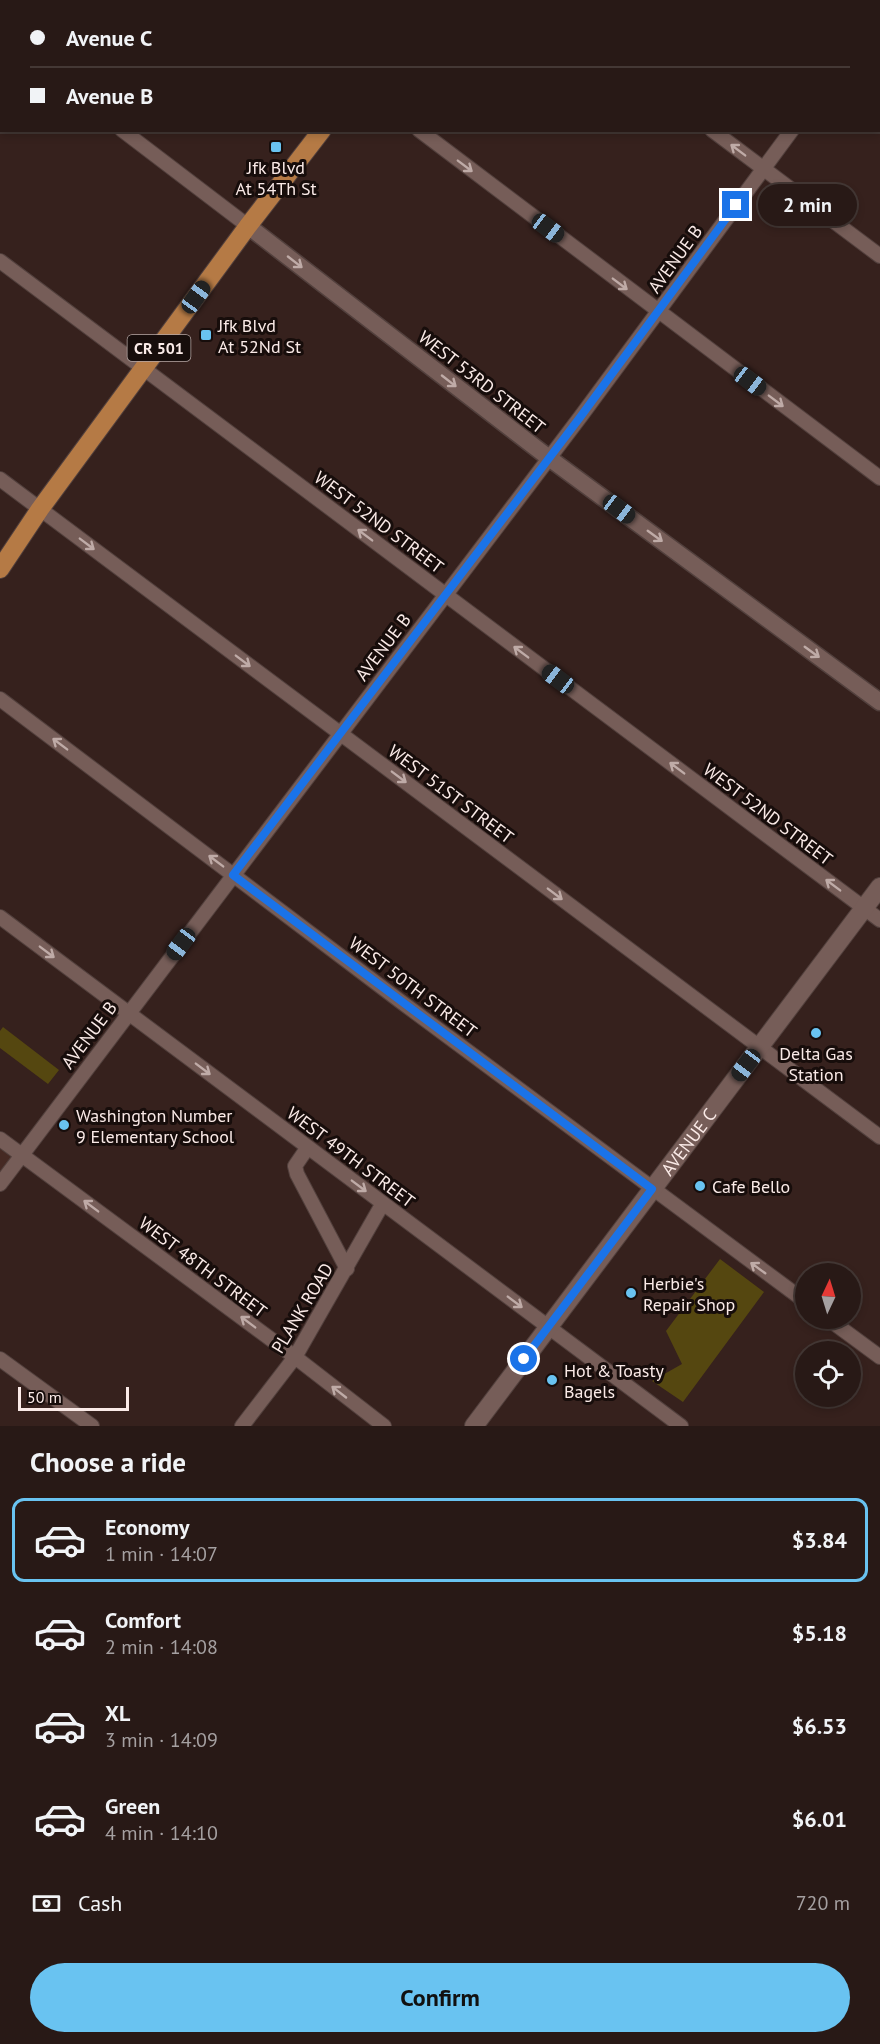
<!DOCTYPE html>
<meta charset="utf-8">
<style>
:root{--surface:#281916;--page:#30221f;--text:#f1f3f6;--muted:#a5a0a1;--line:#443835;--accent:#69c3f1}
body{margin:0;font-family:"PT Sans",sans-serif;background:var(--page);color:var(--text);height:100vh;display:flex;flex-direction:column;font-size:22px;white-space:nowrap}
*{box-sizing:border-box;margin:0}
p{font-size:20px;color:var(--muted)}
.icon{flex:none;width:33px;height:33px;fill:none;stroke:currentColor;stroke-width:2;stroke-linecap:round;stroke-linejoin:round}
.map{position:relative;height:1426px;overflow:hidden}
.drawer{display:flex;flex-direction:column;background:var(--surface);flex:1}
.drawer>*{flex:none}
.banner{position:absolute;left:0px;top:0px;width:880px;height:132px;box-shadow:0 3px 9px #0003,0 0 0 2px var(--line);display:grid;align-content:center;height:132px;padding:0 30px;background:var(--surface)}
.needle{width:39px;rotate:4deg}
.fabs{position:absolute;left:795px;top:1263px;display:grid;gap:12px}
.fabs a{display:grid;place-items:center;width:66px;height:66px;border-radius:50%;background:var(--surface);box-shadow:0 3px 9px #0003,0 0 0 2px var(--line);font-size:30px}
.scale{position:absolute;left:18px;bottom:15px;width:111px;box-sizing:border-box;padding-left:6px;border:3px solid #faeae7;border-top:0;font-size:16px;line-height:21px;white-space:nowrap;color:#faeae7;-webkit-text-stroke:4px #170d0b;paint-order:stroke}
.end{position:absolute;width:27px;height:27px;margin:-14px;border:8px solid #1a73e8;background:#fff;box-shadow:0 0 0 3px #fff}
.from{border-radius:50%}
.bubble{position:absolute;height:42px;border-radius:21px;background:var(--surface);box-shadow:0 3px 9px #0003,0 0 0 2px var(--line);font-size:20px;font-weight:800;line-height:42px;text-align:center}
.car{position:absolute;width:18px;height:36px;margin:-18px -9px;border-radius:8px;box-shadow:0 0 4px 2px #0007;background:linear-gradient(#222 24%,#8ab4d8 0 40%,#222 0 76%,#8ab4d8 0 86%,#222 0)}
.banner b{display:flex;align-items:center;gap:21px;height:57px;font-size:22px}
.banner b+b{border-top:2px solid var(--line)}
.banner i{width:15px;height:15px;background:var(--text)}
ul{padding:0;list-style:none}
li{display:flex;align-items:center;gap:18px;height:84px;margin:0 12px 9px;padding:0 18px;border:3px solid transparent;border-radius:12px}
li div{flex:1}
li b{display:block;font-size:22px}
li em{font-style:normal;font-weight:800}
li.current{border-color:var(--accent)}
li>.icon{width:54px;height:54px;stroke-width:1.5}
h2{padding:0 30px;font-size:27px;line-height:72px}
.pay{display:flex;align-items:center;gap:15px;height:66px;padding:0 30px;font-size:22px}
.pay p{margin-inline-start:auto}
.cta{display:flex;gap:12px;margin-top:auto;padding:12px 30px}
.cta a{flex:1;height:69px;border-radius:36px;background:var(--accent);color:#111;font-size:24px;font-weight:800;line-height:69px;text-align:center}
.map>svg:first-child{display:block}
.built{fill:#452923}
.green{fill:#554710}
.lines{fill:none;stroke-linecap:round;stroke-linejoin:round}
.minor-casing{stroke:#52403d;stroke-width:16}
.tertiary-casing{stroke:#52403d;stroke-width:19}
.secondary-casing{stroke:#52403d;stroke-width:20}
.primary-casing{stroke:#52403d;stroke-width:20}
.minor{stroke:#765d58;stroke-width:14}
.tertiary{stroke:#765d58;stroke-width:16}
.secondary{stroke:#765d58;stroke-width:18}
.primary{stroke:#b57a45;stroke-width:18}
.oneway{stroke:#bfaba7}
.route{stroke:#1a73e8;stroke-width:8}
.poi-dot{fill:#69c3f1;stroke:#170d0b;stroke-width:2}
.labels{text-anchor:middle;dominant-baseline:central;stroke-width:6;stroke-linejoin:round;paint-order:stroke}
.shield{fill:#170d0b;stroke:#b6a8a5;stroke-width:1.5}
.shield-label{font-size:16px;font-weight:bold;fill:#faeae7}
.poi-label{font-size:18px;fill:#faeae7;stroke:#170d0b;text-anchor:start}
.street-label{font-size:18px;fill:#faeae7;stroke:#170d0b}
</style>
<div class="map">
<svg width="880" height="1426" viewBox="0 0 880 1426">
<rect width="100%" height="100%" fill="#36211d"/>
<path class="built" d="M0,1139L22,1154L0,1184Z"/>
<path class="green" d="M3,1027L59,1070L48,1084L0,1048V1031Z
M720,1259L764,1292L683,1402L652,1381L682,1364L666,1331Z"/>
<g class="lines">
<g class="minor-casing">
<path id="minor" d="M246,0L248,2
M539,0L541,2
M830,0L832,2
M879,14L880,13
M879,37H880
M0,38L2,39
M122,130L248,226
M419,130L880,478
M712,130L880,256
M0,261L880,920
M0,479L880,1137
M0,699L400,1001L806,1302
M0,917L681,1426
M0,1139L295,1357L384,1426
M308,1147L295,1166L297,1174L347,1269
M0,1184L581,416L792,130
M827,1318L880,1357
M0,1359L92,1426
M242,1426L295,1357L383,1203"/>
</g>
<g class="tertiary-casing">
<path id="tertiary" d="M248,226L549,458L880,702"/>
</g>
<g class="secondary-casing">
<g id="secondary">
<path id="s1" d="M474,1426L880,887"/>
</g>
</g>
<g class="primary-casing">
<path id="primary" d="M419,2L420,0
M0,569L40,509L248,226L322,130"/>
</g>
<use href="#minor" class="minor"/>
<use href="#tertiary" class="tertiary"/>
<use href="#secondary" class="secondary"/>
<use href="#primary" class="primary"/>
</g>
<defs><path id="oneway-shaft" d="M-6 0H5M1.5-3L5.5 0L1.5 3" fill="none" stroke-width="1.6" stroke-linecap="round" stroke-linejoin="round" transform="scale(1.5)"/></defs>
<g class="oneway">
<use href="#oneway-shaft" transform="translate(738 150) rotate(-143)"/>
<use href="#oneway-shaft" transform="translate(465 166) rotate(37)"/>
<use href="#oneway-shaft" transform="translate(295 262) rotate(38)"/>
<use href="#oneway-shaft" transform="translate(620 284) rotate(37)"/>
<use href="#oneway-shaft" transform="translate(449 381) rotate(38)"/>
<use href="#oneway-shaft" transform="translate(776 401) rotate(37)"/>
<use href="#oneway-shaft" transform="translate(365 535) rotate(-143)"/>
<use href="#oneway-shaft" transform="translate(655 536) rotate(36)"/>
<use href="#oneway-shaft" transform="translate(87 544) rotate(37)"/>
<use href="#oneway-shaft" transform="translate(521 652) rotate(-143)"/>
<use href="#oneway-shaft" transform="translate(812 652) rotate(36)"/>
<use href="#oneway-shaft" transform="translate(243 661) rotate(37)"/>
<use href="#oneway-shaft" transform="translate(60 744) rotate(-143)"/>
<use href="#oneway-shaft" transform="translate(677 768) rotate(-143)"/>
<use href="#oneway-shaft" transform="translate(399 777) rotate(37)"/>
<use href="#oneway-shaft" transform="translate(216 861) rotate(-143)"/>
<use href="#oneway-shaft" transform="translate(833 885) rotate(-143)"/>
<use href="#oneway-shaft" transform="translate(555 894) rotate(37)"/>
<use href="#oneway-shaft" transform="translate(47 952) rotate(37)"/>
<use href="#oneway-shaft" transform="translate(203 1069) rotate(37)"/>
<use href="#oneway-shaft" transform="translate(359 1186) rotate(37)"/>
<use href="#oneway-shaft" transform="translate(91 1206) rotate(-143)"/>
<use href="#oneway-shaft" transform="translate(758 1268) rotate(-144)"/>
<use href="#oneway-shaft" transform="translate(515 1302) rotate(37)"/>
<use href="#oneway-shaft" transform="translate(248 1322) rotate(-143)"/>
<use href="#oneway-shaft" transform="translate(339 1392) rotate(-142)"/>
</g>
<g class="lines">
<path class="route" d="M524,1359L652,1189L233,875L581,416L736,205"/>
</g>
<g class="poi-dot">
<rect x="270" y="141" width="12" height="12" rx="3"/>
<rect x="200" y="329" width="12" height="12" rx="3"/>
<circle cx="816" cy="1033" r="6"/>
<circle cx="64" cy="1125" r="6"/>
<circle cx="700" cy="1186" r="6"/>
<circle cx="631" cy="1293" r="6"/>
<circle cx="552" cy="1380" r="6"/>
</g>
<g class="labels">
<rect class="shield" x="127.5" y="335" width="63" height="26" rx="4.5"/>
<g class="shield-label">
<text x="159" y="348">CR 501</text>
</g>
<g class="poi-label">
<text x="276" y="167" text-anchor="middle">Jfk Blvd<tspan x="276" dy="21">At 54Th St</tspan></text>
<text x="218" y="325">Jfk Blvd<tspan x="218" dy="21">At 52Nd St</tspan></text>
<text x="816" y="1053" text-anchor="middle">Delta Gas<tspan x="816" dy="21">Station</tspan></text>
<text x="76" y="1115">Washington Number<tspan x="76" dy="21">9 Elementary School</tspan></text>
<text x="712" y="1186">Cafe Bello</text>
<text x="643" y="1283">Herbie's<tspan x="643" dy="21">Repair Shop</tspan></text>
<text x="564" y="1370">Hot &amp; Toasty<tspan x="564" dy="21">Bagels</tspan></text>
</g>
<g class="street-label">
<text transform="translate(675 259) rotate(-54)">AVENUE B</text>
<text transform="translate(482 382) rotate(38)">WEST 53RD STREET</text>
<text transform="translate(379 522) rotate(37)">WEST 52ND STREET</text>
<text transform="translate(383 647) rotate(-53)">AVENUE B</text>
<text transform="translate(451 794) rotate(37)">WEST 51ST STREET</text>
<text transform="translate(768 814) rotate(37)">WEST 52ND STREET</text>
<text transform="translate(413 987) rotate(37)">WEST 50TH STREET</text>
<text transform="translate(89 1035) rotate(-53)">AVENUE B</text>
<text stroke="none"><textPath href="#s1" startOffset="356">AVENUE C</textPath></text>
<text transform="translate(351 1157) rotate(37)">WEST 49TH STREET</text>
<text transform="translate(203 1267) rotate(37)">WEST 48TH STREET</text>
<text transform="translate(302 1308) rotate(-59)">PLANK ROAD</text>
</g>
</g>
</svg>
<div class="fabs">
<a><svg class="needle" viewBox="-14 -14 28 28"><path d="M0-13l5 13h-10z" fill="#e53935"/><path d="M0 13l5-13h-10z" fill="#a5a0a1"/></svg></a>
<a><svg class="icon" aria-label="locate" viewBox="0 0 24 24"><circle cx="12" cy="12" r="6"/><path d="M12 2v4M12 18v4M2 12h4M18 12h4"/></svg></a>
</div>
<div class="scale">50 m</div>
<i class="end from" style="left:524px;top:1359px"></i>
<i class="end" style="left:736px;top:205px"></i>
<div class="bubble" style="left:758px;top:184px;width:99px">2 min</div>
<i class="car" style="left:548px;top:228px;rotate:127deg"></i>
<i class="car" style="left:196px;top:297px;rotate:36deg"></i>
<i class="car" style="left:750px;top:381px;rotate:127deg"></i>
<i class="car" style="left:619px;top:509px;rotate:127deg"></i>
<i class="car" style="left:558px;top:679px;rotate:307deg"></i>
<i class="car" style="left:181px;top:944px;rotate:217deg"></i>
<i class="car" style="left:746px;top:1065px;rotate:217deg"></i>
<div class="banner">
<b><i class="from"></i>Avenue C</b>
<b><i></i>Avenue B</b>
</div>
</div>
<section class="drawer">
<h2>Choose a ride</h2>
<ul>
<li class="current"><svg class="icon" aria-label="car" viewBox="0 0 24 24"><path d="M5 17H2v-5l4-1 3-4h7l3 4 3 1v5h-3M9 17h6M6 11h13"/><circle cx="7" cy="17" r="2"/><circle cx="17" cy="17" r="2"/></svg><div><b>Economy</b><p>1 min · 14:07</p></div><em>$3.84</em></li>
<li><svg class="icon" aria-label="car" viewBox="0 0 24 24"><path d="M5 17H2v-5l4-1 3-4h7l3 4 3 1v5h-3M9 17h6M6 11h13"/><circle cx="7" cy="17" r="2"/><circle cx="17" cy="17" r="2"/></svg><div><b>Comfort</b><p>2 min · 14:08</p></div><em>$5.18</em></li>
<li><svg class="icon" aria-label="car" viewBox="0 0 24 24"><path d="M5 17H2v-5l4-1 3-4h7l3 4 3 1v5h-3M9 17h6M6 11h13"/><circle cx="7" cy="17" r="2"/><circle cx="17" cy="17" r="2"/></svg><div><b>XL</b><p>3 min · 14:09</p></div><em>$6.53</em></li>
<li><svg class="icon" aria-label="car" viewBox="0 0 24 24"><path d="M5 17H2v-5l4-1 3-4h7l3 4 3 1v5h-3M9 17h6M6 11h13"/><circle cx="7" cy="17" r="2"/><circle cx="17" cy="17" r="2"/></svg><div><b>Green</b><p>4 min · 14:10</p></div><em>$6.01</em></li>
</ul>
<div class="pay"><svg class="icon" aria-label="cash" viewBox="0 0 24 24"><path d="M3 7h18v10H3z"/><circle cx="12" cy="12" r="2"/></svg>Cash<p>720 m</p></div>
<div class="cta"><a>Confirm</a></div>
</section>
